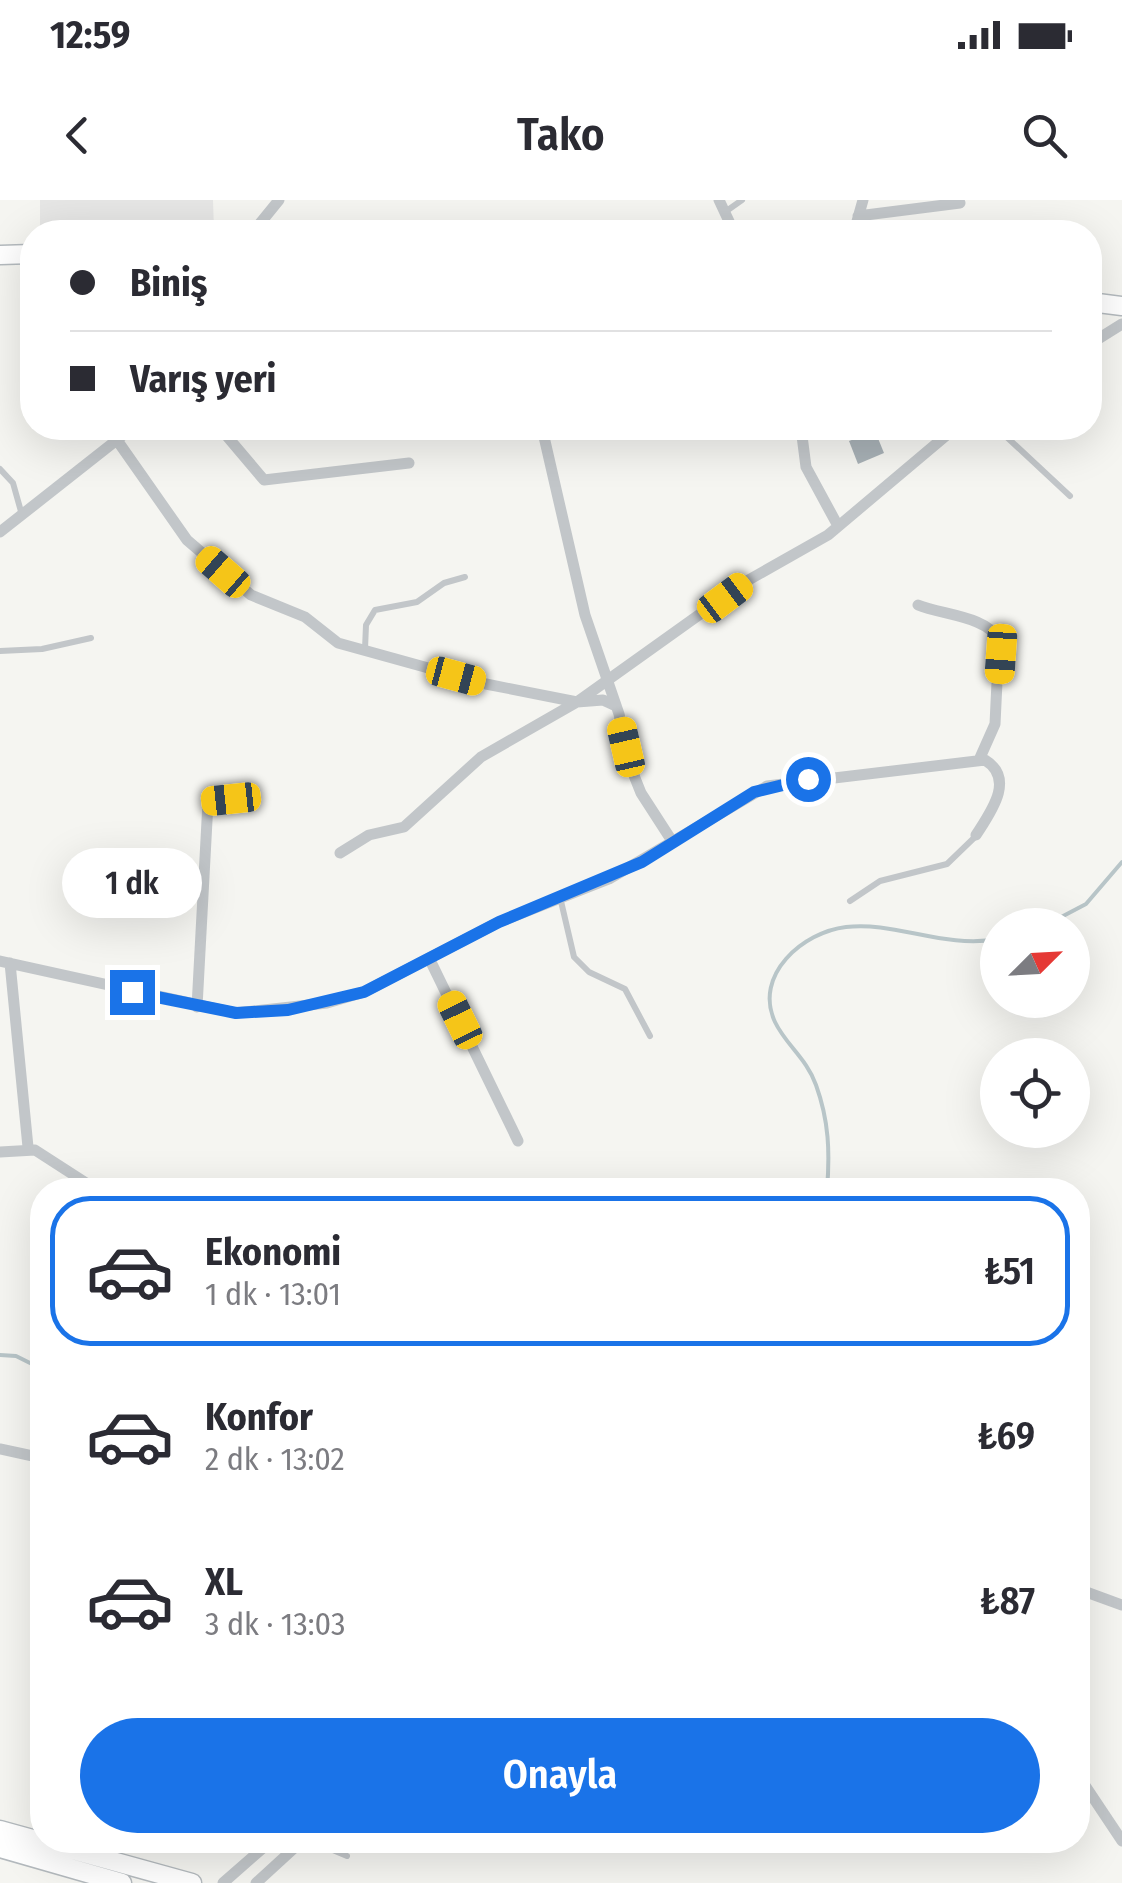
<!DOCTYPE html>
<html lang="tr">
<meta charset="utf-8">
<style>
:root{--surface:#fff;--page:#f2f2f3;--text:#2b2b33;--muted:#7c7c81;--line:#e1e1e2;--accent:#1a73e8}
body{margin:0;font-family:"Fira Sans Condensed",sans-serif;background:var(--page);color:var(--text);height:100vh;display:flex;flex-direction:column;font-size:38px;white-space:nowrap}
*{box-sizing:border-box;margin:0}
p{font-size:32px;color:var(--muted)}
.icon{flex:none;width:55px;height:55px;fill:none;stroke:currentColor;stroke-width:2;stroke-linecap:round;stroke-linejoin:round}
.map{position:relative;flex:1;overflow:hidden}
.side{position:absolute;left:30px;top:978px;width:1060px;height:675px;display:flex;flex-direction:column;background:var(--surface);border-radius:40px;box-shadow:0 10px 40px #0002}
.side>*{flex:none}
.banner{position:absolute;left:20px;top:20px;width:1082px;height:220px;border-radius:40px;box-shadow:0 10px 40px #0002;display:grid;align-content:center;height:220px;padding:0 50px;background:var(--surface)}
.needle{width:65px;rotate:66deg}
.controls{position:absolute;left:980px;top:708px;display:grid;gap:20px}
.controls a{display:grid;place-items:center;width:110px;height:110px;border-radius:50%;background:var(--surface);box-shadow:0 10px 40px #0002;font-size:50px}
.end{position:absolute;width:45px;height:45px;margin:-22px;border:12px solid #1a73e8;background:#fff;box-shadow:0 0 0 5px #fff}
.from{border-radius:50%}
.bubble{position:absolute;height:70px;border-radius:35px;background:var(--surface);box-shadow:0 10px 40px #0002;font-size:32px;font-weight:600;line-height:70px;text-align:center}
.car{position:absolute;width:30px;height:60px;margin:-30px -15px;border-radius:12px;box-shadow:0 0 8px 2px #0007;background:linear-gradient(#f5c518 24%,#345 0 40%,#f5c518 0 76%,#345 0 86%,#f5c518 0)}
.banner b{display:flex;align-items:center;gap:35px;height:95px;font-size:38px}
.banner b+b{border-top:2px solid var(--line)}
.banner i{width:25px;height:25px;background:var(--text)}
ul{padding:18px 0 0;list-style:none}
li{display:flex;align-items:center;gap:30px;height:150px;margin:0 20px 15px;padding:0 30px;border:5px solid transparent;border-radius:40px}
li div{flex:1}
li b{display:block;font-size:38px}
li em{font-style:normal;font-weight:600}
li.current{border-color:var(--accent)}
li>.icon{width:90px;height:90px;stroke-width:1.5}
.primary-button{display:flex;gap:20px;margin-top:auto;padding:20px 50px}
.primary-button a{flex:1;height:115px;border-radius:60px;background:var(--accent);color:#fff;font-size:40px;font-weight:600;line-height:115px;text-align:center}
.status{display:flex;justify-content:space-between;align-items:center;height:70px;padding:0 50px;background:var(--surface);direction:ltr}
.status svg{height:28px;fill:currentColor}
header{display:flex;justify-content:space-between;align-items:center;height:130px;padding:0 50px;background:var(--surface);font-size:45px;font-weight:600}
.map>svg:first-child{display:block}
.built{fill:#e6e6e5}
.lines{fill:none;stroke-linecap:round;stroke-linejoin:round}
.stream{stroke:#b8c5c8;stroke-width:4}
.building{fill:#a8b1b6}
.secondary-casing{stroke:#b4babe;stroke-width:21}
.lane{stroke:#c2c6c9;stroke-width:6}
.street{stroke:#c2c6c9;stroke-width:11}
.secondary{stroke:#fff;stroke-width:18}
.route{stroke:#1a73e8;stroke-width:12}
</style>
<div class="status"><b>12:59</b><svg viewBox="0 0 49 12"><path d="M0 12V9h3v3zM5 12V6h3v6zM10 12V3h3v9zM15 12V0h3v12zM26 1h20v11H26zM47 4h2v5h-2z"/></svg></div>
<header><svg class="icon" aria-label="back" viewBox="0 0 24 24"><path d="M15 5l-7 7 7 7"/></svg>Tako<svg class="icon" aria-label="search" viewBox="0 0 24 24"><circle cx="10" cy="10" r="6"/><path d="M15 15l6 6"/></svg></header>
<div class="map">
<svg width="1122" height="1683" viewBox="0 0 1122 1683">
<rect width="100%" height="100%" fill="#f5f5f1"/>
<path class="built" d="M40,0H213L214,31L40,32Z"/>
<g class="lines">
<path class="stream" d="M1046,725L1086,704L1122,662
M827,990C830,952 829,921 816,885C807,859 786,845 775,822C753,775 803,732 846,727C895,721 944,749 998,739
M0,1155L16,1156L42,1169"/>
</g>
<path class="building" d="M875,231L884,253L858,264L849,241Z"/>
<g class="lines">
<g class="secondary-casing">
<path id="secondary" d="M0,55L32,54
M1090,102L1122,106
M0,1630L192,1683
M0,1648L122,1683"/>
</g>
<path class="lane" d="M725,12L742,0
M997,228L1070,296
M0,269L13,283L22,315
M365,449L366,425L375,410L417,402L444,383L465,377
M0,451L42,449L91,438
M560,697L574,757L589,772L625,789L650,836
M850,701L880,681L947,664L976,636
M309,1640L347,1656"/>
<path class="street" d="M719,0L734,32
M858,16L960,3
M253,32L279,0
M854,32L863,0
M1090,144L1122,124
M220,228L264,280L409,263
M542,228L585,415L619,514L631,568L641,593L672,641
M801,228L806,267L838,326
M119,243L187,340L251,395L305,417L338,443L486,484L577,502L603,500L616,506
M0,332L132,228
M918,405C942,415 987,416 999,440L995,524L979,560
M340,653L369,635L404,627L481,557L577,502L745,382L828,335L955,228
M430,760L518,941
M0,761L236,813L327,803L364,792L499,722L609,679L767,586L985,560C1016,579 990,613 976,635
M10,763L28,947
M197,807L208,602L253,597
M0,952L35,950L97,990
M0,1249L42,1258
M1078,1389L1122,1405
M1078,1575L1122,1641
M223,1683L272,1640
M256,1683L303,1640"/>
<use href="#secondary" class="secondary"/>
</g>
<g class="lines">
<path class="route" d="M132,792L236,813L288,810L364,792L499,722L642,662L754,592L808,579"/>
</g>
</svg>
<div class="controls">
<a><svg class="needle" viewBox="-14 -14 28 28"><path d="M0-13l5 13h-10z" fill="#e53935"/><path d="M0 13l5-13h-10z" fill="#7c7c81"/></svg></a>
<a><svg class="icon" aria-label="locate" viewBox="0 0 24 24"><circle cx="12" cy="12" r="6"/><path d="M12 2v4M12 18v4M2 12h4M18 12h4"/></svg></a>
</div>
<i class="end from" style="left:808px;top:579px"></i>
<i class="end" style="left:132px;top:792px"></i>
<div class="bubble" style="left:62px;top:648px;width:140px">1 dk</div>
<i class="car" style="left:223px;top:372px;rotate:311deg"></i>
<i class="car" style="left:725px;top:398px;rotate:53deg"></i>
<i class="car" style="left:1001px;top:454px;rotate:184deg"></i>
<i class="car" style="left:456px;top:476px;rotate:105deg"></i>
<i class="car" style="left:626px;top:547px;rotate:347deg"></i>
<i class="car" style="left:231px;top:599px;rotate:264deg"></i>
<i class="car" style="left:460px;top:820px;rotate:334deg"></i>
<div class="banner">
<b><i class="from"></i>Biniş</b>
<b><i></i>Varış yeri</b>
</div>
<section class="side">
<ul>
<li class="current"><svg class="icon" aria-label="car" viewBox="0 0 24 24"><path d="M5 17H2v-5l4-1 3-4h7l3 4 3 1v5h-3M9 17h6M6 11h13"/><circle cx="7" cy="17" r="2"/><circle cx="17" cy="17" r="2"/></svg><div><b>Ekonomi</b><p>1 dk · 13:01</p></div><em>₺51</em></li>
<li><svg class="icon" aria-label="car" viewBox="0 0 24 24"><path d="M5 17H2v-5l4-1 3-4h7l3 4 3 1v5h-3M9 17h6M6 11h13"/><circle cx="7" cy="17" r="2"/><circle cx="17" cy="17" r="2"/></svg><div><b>Konfor</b><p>2 dk · 13:02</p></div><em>₺69</em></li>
<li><svg class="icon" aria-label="car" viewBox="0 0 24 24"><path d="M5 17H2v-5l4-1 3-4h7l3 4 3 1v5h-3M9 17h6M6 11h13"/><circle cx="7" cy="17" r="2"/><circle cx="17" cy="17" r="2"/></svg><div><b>XL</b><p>3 dk · 13:03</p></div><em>₺87</em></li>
</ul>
<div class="primary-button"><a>Onayla</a></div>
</section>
</div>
